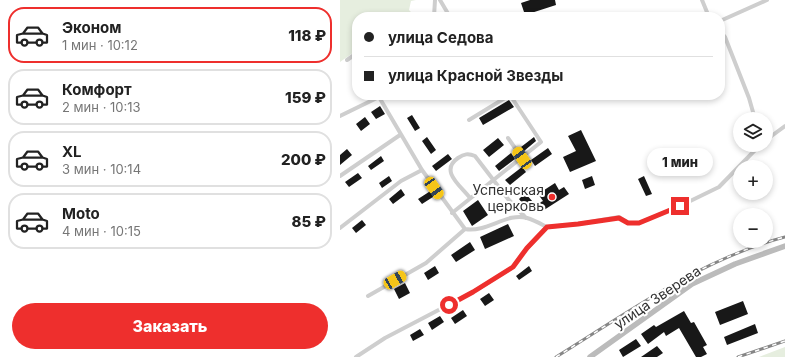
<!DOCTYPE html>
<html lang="ru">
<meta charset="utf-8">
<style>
:root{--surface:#fff;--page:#f2f2f2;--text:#222;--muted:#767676;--line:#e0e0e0;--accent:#ee2f2d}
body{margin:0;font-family:Inter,sans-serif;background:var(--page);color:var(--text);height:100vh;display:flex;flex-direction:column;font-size:15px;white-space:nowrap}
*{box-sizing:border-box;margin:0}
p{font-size:13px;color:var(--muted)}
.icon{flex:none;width:22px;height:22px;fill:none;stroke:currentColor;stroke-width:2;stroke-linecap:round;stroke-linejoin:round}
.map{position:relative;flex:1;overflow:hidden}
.sheet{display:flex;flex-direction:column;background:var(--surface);width:340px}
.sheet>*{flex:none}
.guide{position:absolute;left:12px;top:12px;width:373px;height:88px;border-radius:16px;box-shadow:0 2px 6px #0003;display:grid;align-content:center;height:88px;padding:0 12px;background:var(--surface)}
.controls{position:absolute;left:393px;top:112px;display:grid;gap:8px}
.controls a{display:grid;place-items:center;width:40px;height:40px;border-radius:50%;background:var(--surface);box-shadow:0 2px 6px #0003;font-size:20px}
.end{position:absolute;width:18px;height:18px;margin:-9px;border:5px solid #ee2f2d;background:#fff;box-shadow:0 0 0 2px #fff}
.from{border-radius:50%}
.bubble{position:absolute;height:28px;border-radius:14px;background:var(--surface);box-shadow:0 2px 6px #0003;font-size:13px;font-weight:800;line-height:28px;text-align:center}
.car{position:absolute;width:12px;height:24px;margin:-12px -6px;border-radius:5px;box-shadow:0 0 3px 1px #0007;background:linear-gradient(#f5c518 24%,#345 0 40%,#f5c518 0 76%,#345 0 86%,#f5c518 0)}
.guide b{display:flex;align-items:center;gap:14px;height:38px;font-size:15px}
.guide b+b{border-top:1px solid var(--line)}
.guide i{width:10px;height:10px;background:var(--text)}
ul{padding:7px 0 0;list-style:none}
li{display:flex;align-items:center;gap:12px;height:56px;margin:0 8px 6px;padding:0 4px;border:2px solid var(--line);border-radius:16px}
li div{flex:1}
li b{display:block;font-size:15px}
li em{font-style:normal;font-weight:800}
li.active{border-color:var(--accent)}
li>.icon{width:36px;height:36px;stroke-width:1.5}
.cta{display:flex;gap:8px;margin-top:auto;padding:8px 12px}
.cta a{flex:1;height:46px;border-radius:24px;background:var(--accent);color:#fff;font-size:16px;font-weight:800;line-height:46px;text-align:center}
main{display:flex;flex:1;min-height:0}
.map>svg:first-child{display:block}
.green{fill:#e6eedf}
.building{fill:#181818}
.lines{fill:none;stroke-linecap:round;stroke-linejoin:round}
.street{stroke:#cecece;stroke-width:4}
.secondary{stroke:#bbb;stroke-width:5.5}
.rail-casing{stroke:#868686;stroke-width:3}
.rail{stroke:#fff;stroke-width:1.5;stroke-dasharray:4.5;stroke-linecap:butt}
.route{stroke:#ee2f2d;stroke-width:5}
.poi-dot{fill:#ee2f2d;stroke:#fff;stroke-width:1.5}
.labels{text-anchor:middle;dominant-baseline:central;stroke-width:4;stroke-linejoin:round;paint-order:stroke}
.poi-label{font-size:14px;fill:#313131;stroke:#fff;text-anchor:end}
.street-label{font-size:14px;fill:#313131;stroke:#fff}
</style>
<main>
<section class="sheet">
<ul>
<li class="active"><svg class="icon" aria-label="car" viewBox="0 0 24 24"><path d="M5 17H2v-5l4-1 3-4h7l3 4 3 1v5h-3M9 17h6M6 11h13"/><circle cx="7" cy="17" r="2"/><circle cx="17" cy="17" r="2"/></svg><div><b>Эконом</b><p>1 мин · 10:12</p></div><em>118 ₽</em></li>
<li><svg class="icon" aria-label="car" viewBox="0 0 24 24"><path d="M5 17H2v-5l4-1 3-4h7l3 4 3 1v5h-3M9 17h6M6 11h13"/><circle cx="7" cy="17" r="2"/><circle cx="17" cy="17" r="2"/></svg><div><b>Комфорт</b><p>2 мин · 10:13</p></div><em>159 ₽</em></li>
<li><svg class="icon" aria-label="car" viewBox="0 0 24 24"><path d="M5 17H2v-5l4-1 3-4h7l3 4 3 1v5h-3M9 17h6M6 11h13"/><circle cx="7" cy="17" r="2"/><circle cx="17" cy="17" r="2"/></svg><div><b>XL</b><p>3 мин · 10:14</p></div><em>200 ₽</em></li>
<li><svg class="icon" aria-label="car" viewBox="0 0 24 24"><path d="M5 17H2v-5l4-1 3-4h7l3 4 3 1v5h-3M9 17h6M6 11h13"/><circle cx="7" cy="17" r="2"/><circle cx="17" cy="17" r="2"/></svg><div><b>Moto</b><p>4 мин · 10:15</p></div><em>85 ₽</em></li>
</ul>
<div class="cta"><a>Заказать</a></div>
</section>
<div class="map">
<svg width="445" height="357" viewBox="0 0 445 357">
<rect width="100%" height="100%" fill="#fff"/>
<path class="green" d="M0,0H76L71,1L69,10L76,17H17V50L0,62Z
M445,347V357H419Z"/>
<path class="building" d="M190,0H215L216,5L185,15L181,3Z
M169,100L174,107L143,125L139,118Z
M40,106L45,114L36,119L31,112Z
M72,115L80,128L75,131L67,118Z
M25,117L30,124L21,131L16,124Z
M241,130L256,161L230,172L223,157L236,151L228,136Z
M87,137L96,150L91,154L82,141Z
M194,137L196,141L184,151L181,147Z
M158,138L164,145L149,157L143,150Z
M208,148L212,154L195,166L191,160Z
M7,149L12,155L0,165V155Z
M171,153L175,159L159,171L155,166Z
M108,154L112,159L96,171L92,166Z
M41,156L44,161L31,170L28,166Z
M182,167L186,172L170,185L165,180Z
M18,173L22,178L9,187L5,182Z
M49,176L52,181L42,188L39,183Z
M252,176L255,185L245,189L242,180Z
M304,176L312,194L306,196L298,179Z
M215,183L219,190L224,187L229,194L204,210L199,203L203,201L198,194Z
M61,189L65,195L53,204L49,199Z
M92,190L96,195L82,204L78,199Z
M185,193L193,202L186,208L179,199Z
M138,200L148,215L132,226L123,211Z
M22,220L26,225L16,233L12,228Z
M168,224L174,236L145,249L140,237Z
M130,242L135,250L116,262L111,255Z
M95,266L99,273L88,280L84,273Z
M189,266L192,271L179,280L176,276Z
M65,283L70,293L59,299L54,289Z
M149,293L154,300L145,306L140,299Z
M403,301L408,314L380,325L375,312Z
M123,310L127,316L115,324L111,318Z
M344,311L351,323L354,322L367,345L363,347L367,354L361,357H356L339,328L326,336L324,332L308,344L301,334L314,325L316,327Z
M100,316L104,322L92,330L88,323Z
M415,324L418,333L387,345L384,337Z
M80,329L84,335L73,341L70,335Z
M296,339L301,346L283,357L279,350Z
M317,346L323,353L317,357H301Z"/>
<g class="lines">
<path class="street" d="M100,0L110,17
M362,0L369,17
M94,17L95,0
M380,21L427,0
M380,31L385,37L409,98L415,119
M7,60L17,53
M0,116L43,95
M129,120L170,95
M168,138L182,158
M426,140L445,126
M0,176L60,135
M130,198C121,186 99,171 118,158C124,154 128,153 135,156L168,199L186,218
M112,213L201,142L170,95
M207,227L238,224L279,217L288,223H299L340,206L379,187L420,145
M0,228L61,181L82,170
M28,296L86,263L125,229
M16,357L45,338L133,292L173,267L182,254L207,227C201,224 194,220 187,218C167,212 147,233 125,229L82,170L39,97"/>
<path class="secondary" d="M250,357L352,284L395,264L445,246"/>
<g class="rail-casing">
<path id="rail" d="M216,357C289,312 361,259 445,237
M398,357L445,341"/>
</g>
<use href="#rail" class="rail"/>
</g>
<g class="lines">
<path class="route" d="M109,305L133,292L173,267L187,248L207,227L238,224L279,218L288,223H299L340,206"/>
</g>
<circle class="poi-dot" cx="212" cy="197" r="4"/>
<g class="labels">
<g class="poi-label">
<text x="204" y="189">Успенская<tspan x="204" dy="16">церковь</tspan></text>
</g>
<g class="street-label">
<text transform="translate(317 297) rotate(-34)">улица Зверева</text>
</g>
</g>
</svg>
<div class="controls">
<a><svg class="icon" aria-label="layers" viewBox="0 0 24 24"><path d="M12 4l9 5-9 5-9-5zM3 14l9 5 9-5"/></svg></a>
<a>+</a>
<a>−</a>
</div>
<i class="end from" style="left:109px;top:305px"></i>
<i class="end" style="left:340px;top:206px"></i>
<div class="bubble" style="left:307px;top:148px;width:66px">1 мин</div>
<i class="car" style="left:182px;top:158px;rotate:325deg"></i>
<i class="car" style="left:94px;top:188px;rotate:145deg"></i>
<i class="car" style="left:55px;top:280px;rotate:60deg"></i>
<div class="guide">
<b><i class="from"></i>улица Седова</b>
<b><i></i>улица Красной Звезды</b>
</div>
</div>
</main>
